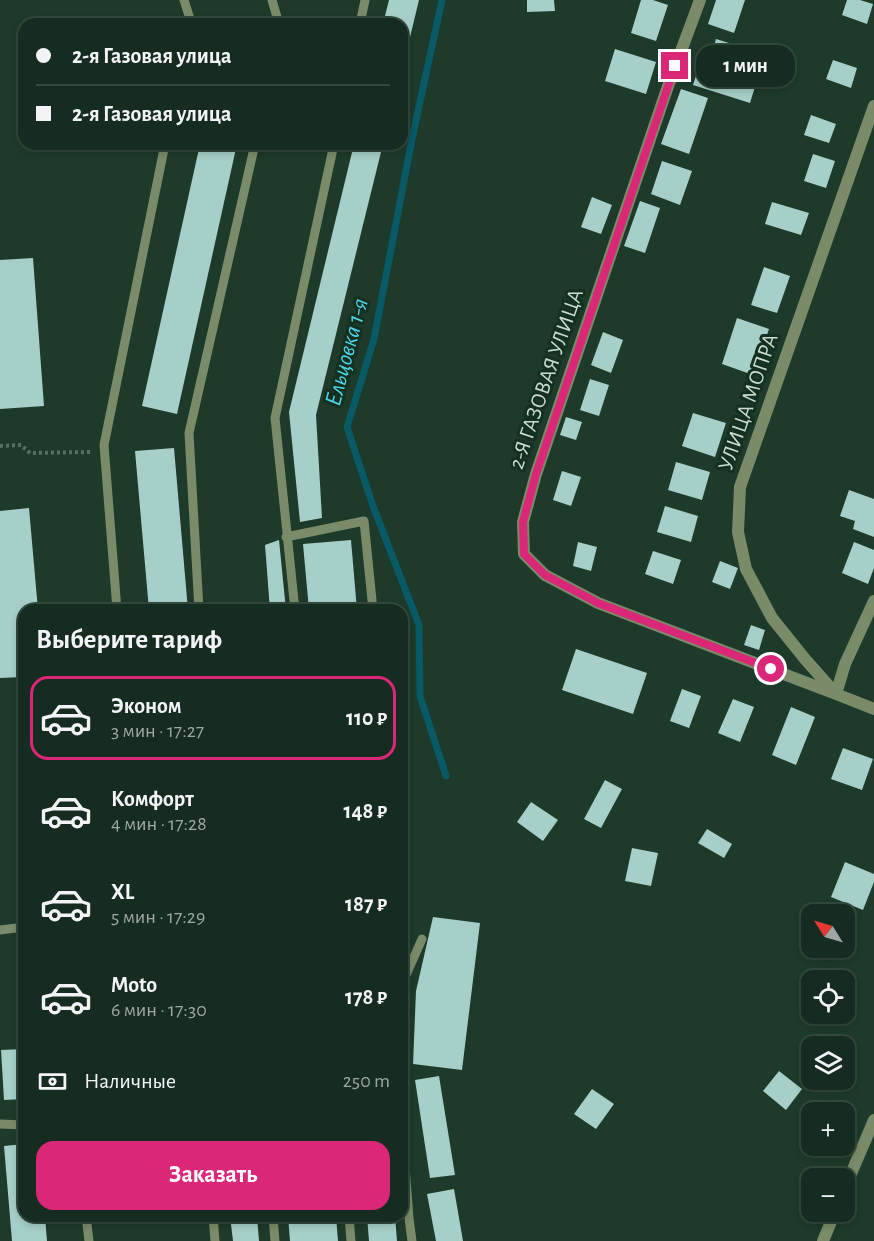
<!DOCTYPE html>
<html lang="ru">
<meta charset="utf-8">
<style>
:root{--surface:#162c20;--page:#23382d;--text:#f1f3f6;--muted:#9ea7a5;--line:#35483e;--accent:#db2777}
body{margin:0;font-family:"Alegreya Sans",sans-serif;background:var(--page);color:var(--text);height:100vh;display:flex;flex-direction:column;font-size:22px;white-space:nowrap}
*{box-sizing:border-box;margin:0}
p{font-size:20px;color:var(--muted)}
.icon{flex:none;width:33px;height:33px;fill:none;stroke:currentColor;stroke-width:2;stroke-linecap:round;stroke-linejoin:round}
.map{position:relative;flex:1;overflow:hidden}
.panel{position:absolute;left:18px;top:604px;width:390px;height:618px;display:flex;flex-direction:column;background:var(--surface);border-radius:18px;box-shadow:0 3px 9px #0003,0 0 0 2px var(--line)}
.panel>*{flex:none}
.top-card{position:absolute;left:18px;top:18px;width:390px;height:132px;border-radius:18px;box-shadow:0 3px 9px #0003,0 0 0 2px var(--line);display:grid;align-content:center;height:132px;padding:0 18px;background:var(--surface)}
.needle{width:39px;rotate:307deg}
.buttons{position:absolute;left:801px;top:904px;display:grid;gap:12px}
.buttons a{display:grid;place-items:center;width:54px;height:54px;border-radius:12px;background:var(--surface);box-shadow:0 3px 9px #0003,0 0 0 2px var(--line);font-size:30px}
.end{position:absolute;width:27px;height:27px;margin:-14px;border:8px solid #db2777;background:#fff;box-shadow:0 0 0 3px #fff}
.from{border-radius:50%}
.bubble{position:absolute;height:42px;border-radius:18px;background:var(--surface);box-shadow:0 3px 9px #0003,0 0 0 2px var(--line);font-size:20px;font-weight:600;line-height:42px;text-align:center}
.top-card b{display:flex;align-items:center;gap:21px;height:57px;font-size:22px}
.top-card b+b{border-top:2px solid var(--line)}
.top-card i{width:15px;height:15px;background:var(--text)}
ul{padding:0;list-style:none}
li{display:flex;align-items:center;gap:18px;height:84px;margin:0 12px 9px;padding:0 6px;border:3px solid transparent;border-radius:18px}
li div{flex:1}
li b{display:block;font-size:22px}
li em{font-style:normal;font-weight:600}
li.active{border-color:var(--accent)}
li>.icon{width:54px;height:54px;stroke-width:1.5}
h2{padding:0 18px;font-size:27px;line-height:72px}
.pay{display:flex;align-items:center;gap:15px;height:66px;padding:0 18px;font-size:22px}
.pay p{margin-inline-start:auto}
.button{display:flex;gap:12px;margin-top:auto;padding:12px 18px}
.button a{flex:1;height:69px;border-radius:18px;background:var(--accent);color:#fff;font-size:24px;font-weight:600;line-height:69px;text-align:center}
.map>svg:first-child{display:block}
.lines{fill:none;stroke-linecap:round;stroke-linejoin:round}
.stream{stroke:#075a66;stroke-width:7}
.building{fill:#a5cfc8}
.path{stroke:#587062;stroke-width:4;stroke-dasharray:3 3;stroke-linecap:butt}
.lane{stroke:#798b68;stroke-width:9}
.street{stroke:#798b68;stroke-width:12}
.route{stroke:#db2777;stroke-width:8}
.labels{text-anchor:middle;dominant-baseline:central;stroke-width:6;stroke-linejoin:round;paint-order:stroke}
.street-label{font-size:22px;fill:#cadad0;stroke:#143020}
.water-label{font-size:24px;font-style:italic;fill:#4cd6ee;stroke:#143020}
</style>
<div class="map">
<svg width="874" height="1241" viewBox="0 0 874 1241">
<rect width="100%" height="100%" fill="#1e3a2a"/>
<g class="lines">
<path class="stream" d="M442,0L412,139L374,339L347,427L373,506L419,625L420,696L446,776"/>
</g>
<path class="building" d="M389,0H419L403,66L402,24H383Z
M527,0H554L555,11L527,12Z
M641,0H653L668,5L656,41L631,33Z
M716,0H745L734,33L708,24Z
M847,0H860L873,4L867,24L842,15Z
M716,39L765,54L750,103L693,85L704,51L712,53Z
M615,49L656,62L646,94L605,81Z
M833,60L857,68L851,88L826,79Z
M681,89L708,98L689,154L661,144Z
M811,115L836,124L829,143L804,135Z
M200,144H237L177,414L142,406Z
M354,144H383L316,415L322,518L300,522L289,412Z
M813,154L835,161L826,188L804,181Z
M662,161L692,171L680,205L651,194Z
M592,197L612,205L601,234L581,227Z
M640,201L660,208L645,253L624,246Z
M772,202L809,213L801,235L765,224Z
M33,258L44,406L0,409V260Z
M764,267L790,276L777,313L751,305Z
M737,318L769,329L753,375L722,364Z
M603,332L623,340L611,373L591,365Z
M590,379L609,385L599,416L580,410Z
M693,413L726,423L715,457L682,446Z
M566,417L582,422L576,440L560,435Z
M174,448L188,610H149L135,451Z
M676,462L710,472L702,500L668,490Z
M562,471L581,477L571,506L553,500Z
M849,490L874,499V537L853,529L855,521L840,516Z
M665,506L698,516L691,542L657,532Z
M29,508L38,610H24V677L0,678V511Z
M279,540L286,610H270L265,545Z
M351,540L357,610H309L303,544Z
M578,542L597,547L591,571L573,566Z
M854,542L874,550V568L868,584L842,573Z
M653,551L681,560L673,584L645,574Z
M720,561L738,568L730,589L712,582Z
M751,625L765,630L759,650L744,645Z
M576,649L647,673L633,714L562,690Z
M682,689L701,696L689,728L670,721Z
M733,699L754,707L740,742L718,733Z
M791,707L815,717L796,765L772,755Z
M843,748L873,759L862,790L831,779Z
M605,780L622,789L601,828L584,819Z
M531,802L558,820L543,841L517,822Z
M707,829L732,844L724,858L698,843Z
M632,848L658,853L651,886L625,881Z
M845,862L874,874V882L863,910L831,897Z
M402,886L409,887L403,920H402Z
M814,910L827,915H812Z
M433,917L480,923L462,1070L413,1064L416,991Z
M811,918H812V941L804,938Z
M24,1049V1099L4,1100L1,1050Z
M779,1071L802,1089L786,1110L763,1091Z
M439,1076L455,1175L430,1178L415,1080Z
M592,1089L614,1104L596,1129L574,1114Z
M24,1144V1216H45L47,1241H12L4,1146Z
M454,1189L463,1241H436L427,1194Z
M230,1216H257L259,1241H233Z
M288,1216H336L338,1241H290Z
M367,1216H395L397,1241H369Z"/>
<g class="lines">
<path class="path" d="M0,446L21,445L30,453L92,452"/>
<path class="lane" d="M184,0L190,19L189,24
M272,0L279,24
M360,24L365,0
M286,537L364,521L373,610
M117,610L104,445L165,144
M199,610L189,433L255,144
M295,610L275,418L334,144
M0,930L24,927
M402,984L422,939
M0,1124L24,1125
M402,1127L409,1218L412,1241
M86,1216L89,1241
M213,1216L215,1241
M273,1216L275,1241
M349,1216L351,1241"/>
<path class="street" d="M700,0L667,89L536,474L523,522L524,554L545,575L598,603L836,694L845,664L874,601
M874,106L740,487L738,532L746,569L772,618L805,659L836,694L874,709
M844,1190L874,1120
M823,1241L835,1212"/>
</g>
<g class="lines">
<path class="route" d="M675,66L536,474L523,522L524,554L545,575L598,603L771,669"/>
</g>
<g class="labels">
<g class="street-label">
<text transform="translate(546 379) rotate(-71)">2-Я ГАЗОВАЯ УЛИЦА</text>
<text transform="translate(748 402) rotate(-71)">УЛИЦА МОПРА</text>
</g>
<g class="water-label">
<text transform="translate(347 352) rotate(-75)">Ельцовка 1-я</text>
</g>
</g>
</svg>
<div class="buttons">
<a><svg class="needle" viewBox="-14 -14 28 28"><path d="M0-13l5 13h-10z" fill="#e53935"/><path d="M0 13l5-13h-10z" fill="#9ea7a5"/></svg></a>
<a><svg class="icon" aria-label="locate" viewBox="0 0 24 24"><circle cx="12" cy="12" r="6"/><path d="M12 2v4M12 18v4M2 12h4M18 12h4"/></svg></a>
<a><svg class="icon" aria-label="layers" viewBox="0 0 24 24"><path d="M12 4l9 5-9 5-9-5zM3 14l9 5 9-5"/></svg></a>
<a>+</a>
<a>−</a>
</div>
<i class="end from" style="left:771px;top:669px"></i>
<i class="end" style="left:675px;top:66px"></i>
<div class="bubble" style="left:696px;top:45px;width:99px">1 мин</div>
<div class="top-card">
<b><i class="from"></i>2-я Газовая улица</b>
<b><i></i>2-я Газовая улица</b>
</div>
<section class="panel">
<h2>Выберите тариф</h2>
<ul>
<li class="active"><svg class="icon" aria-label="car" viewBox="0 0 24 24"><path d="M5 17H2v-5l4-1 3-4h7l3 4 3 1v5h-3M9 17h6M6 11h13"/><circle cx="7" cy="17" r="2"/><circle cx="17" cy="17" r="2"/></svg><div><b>Эконом</b><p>3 мин · 17:27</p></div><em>110 ₽</em></li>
<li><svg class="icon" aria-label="car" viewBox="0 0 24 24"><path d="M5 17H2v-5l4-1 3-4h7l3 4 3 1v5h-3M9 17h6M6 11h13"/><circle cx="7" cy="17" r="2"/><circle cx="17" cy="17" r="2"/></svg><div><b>Комфорт</b><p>4 мин · 17:28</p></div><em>148 ₽</em></li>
<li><svg class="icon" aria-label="car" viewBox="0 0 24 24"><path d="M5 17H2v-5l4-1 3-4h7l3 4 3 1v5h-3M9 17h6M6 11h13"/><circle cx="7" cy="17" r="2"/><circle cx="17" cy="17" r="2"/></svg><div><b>XL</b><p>5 мин · 17:29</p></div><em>187 ₽</em></li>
<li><svg class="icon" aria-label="car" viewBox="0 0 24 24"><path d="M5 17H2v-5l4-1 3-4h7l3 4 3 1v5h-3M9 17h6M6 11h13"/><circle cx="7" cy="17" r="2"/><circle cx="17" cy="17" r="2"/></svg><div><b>Moto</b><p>6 мин · 17:30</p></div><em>178 ₽</em></li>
</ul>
<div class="pay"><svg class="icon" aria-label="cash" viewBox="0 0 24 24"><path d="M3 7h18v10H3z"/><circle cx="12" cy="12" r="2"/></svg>Наличные<p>250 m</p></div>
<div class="button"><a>Заказать</a></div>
</section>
</div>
